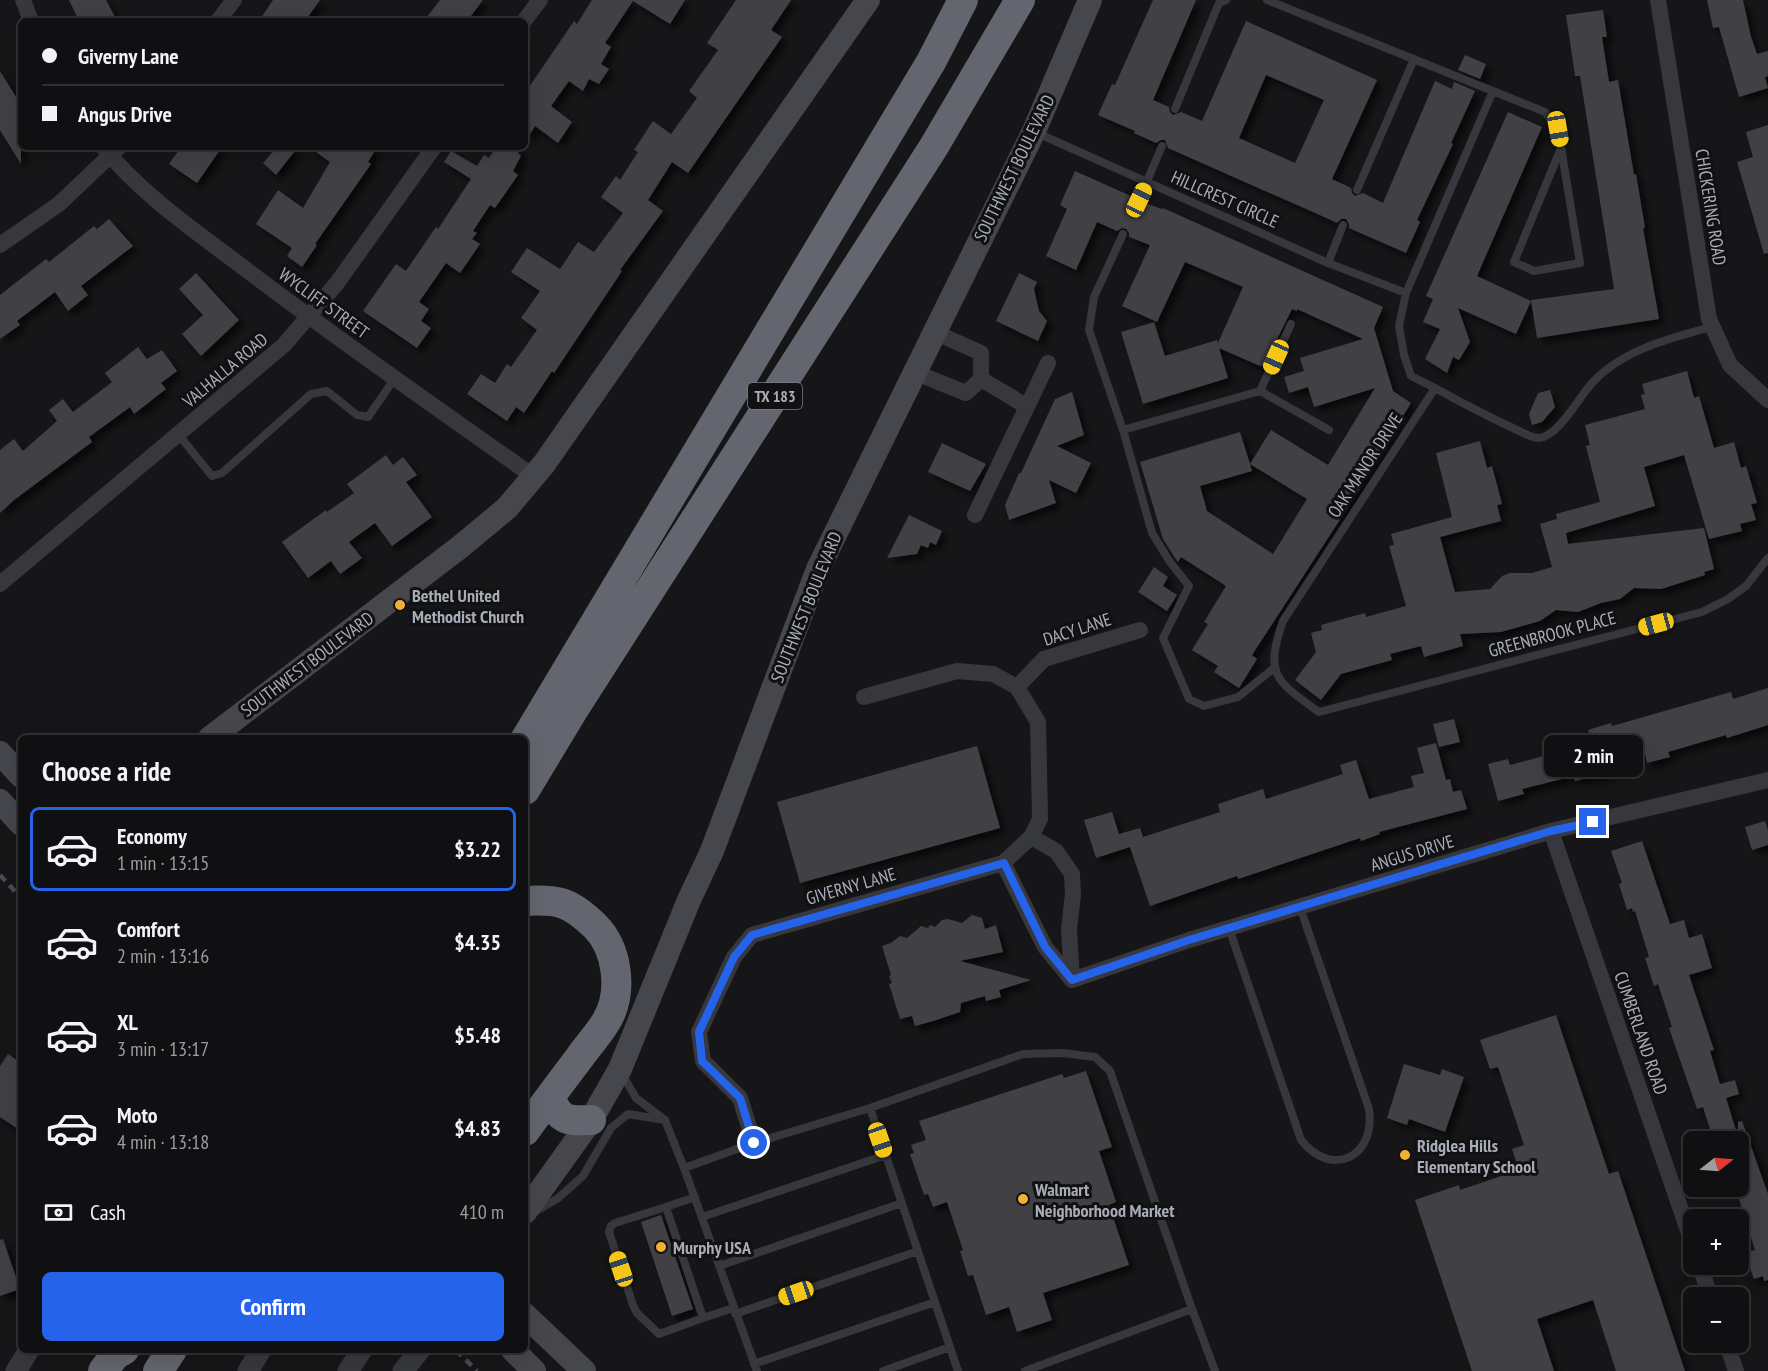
<!DOCTYPE html>
<meta charset="utf-8">
<style>
:root{--surface:#101012;--page:#1e1e20;--text:#f1f3f6;--muted:#9c9d9f;--line:#303032;--accent:#2563eb}
body{margin:0;font-family:"PT Sans Narrow",sans-serif;background:var(--page);color:var(--text);height:100vh;display:flex;flex-direction:column;font-size:22px;white-space:nowrap}
*{box-sizing:border-box;margin:0}
p{font-size:20px;color:var(--muted)}
.icon{flex:none;width:33px;height:33px;fill:none;stroke:currentColor;stroke-width:2;stroke-linecap:round;stroke-linejoin:round}
.map{position:relative;flex:1;overflow:hidden}
.drawer{position:absolute;left:18px;top:735px;width:510px;height:618px;display:flex;flex-direction:column;background:var(--surface);border-radius:9px;box-shadow:0 6px 24px #0002,0 0 0 2px var(--line)}
.drawer>*{flex:none}
.guide{position:absolute;left:18px;top:18px;width:510px;height:132px;border-radius:9px;box-shadow:0 6px 24px #0002,0 0 0 2px var(--line);display:grid;align-content:center;height:132px;padding:0 24px;background:var(--surface)}
.needle{width:39px;rotate:73deg}
.controls{position:absolute;left:1683px;top:1131px;display:grid;gap:12px}
.controls a{display:grid;place-items:center;width:66px;height:66px;border-radius:9px;background:var(--surface);box-shadow:0 6px 24px #0002,0 0 0 2px var(--line);font-size:30px}
.end{position:absolute;width:27px;height:27px;margin:-14px;border:8px solid #2563eb;background:#fff;box-shadow:0 0 0 3px #fff}
.from{border-radius:50%}
.bubble{position:absolute;height:42px;border-radius:9px;background:var(--surface);box-shadow:0 6px 24px #0002,0 0 0 2px var(--line);font-size:20px;font-weight:700;line-height:42px;text-align:center}
.car{position:absolute;width:18px;height:36px;margin:-18px -9px;border-radius:8px;box-shadow:0 0 4px 2px #0007;background:linear-gradient(#f5c518 24%,#345 0 40%,#f5c518 0 76%,#345 0 86%,#f5c518 0)}
.guide b{display:flex;align-items:center;gap:21px;height:57px;font-size:22px}
.guide b+b{border-top:2px solid var(--line)}
.guide i{width:15px;height:15px;background:var(--text)}
ul{padding:0;list-style:none}
li{display:flex;align-items:center;gap:18px;height:84px;margin:0 12px 9px;padding:0 12px;border:3px solid transparent;border-radius:9px}
li div{flex:1}
li b{display:block;font-size:22px}
li em{font-style:normal;font-weight:700}
li.selected{border-color:var(--accent)}
li>.icon{width:54px;height:54px;stroke-width:1.5}
h2{padding:0 24px;font-size:27px;line-height:72px}
.pay{display:flex;align-items:center;gap:15px;height:66px;padding:0 24px;font-size:22px}
.pay p{margin-inline-start:auto}
.action{display:flex;gap:12px;margin-top:auto;padding:12px 24px}
.action a{flex:1;height:69px;border-radius:9px;background:var(--accent);color:#fff;font-size:24px;font-weight:700;line-height:69px;text-align:center}
.map>svg:first-child{display:block}
.building{fill:#404145;fill-rule:evenodd;filter:url(#shadow)}
.lines{fill:none;stroke-linecap:round;stroke-linejoin:round}
.service{stroke:#37383d;stroke-width:8}
.minor{stroke:#37383d;stroke-width:16}
.tertiary{stroke:#37383d;stroke-width:21}
.secondary{stroke:#45474d;stroke-width:24}
.motorway{stroke:#63666e;stroke-width:30}
.rail{stroke:#4a4c52;stroke-width:4.5;stroke-dasharray:8 6;stroke-linecap:butt}
.route{stroke:#2563eb;stroke-width:8}
.poi-dot{fill:#f2b134;stroke:#111113;stroke-width:2}
.labels{text-anchor:middle;dominant-baseline:central;stroke-width:6;stroke-linejoin:round;paint-order:stroke}
.shield{fill:#111113;stroke:#7b7e86;stroke-width:1.5}
.shield-label{font-size:16px;font-weight:bold;fill:#a8adb8}
.street-label{font-size:18px;fill:#a8adb8;stroke:#111113}
.poi-label{font-size:18px;font-weight:bold;fill:#a8adb8;stroke:#111113;text-anchor:start}
</style>
<div class="map">
<svg width="1768" height="1371" viewBox="0 0 1768 1371">
<defs>
<filter id="shadow"><feDropShadow dx="5.5" dy="5.5" stdDeviation="3" flood-color="#0009"/></filter>
</defs>
<rect width="100%" height="100%" fill="#161618"/>
<path class="building" d="M69,0H106L117,21H79Z
M273,0H320L305,21H259Z
M440,0H483L467,21H424Z
M592,0H685L670,24L633,1L605,43L611,47L601,64L609,69L599,84L589,79L583,91L569,81L551,106L572,122L558,143L535,126L525,142V93L574,21L577,24Z
M736,0H791L771,30L782,37L688,173L672,162L648,200L663,211L620,270L622,271L554,373L552,371L524,413L516,407L507,421L467,394L481,374L495,383L507,364L511,367L537,330L521,318L540,291L511,272L527,248L560,269L578,242L594,252L623,213L601,197L616,176L620,180L638,152L634,150L653,121L671,134L697,98L689,91L718,50L707,43Z
M1153,0H1196L1153,100L1169,107L1170,112L1173,115L1181,112L1202,121L1246,21L1377,80L1332,179L1351,188L1352,193L1355,196L1363,193L1383,203L1435,81L1452,89L1454,82L1475,91L1451,143L1453,144L1417,220L1420,222L1406,253L1349,228V224L1346,219H1341L1337,223L1322,216L1168,148L1165,140H1161L1156,143L1134,133L1135,131L1098,115L1112,84L1115,85ZM1266,75L1324,100L1295,163L1239,138Z
M1707,0H1743L1751,37L1757,54L1768,51V76L1765,77L1768,88L1739,97L1719,27L1713,28Z
M1603,10L1607,37H1602L1609,82L1618,80L1634,175L1636,174L1645,228H1643L1659,319L1537,338L1531,300L1614,289L1580,76H1575L1566,15Z
M1465,55L1486,64L1480,79L1458,70Z
M0,71L21,105V164L0,130Z
M1508,112L1542,127L1477,276L1531,301L1516,334L1458,308L1470,342L1459,360L1453,357L1447,373L1425,359L1440,329L1423,322L1433,299L1426,296Z
M1768,125V253L1764,254L1737,162L1753,157L1746,132Z
M181,147H222L197,183L169,164Z
M277,147H298L276,175L263,163Z
M309,147H377L368,162L371,164L315,244L317,245L302,267L287,256L292,248L256,224L278,190L303,208L330,162Z
M496,147H522L518,153L521,156L513,171L518,175L495,208L490,205L473,231L477,233L472,239L480,244L460,273L446,263L419,302L429,309L421,321L431,328L417,348L363,311L396,264L406,271L436,227L438,229L471,179L444,162L451,151L477,166L484,155L489,158Z
M1075,171L1133,197V201L1136,206H1140L1145,203L1162,209L1163,208L1383,307L1374,328L1393,391L1411,403L1361,484L1362,485L1354,498L1252,655L1257,659L1239,688L1214,672L1218,666L1192,650L1208,624L1204,622L1226,586L1181,557L1178,562L1175,558L1163,539L1140,462L1240,432L1250,464L1271,430L1328,465L1375,388L1314,407L1308,387L1289,393L1284,377L1304,371L1300,358L1363,339L1297,309V311L1292,309L1264,366H1260L1219,348L1228,378L1143,404L1121,332L1154,322L1165,356L1217,340L1218,343L1243,287L1185,262L1157,322L1122,306L1150,245L1129,237V233L1126,229L1122,228L1117,231L1097,222L1076,270L1046,256L1067,209L1060,205ZM1250,464L1307,499L1273,554L1207,511L1200,486L1252,471Z
M109,219L133,246L81,286L88,295L68,311L55,292L17,321L20,325L0,339V295L46,259L49,262L94,226L97,229Z
M196,273L239,320L201,356L182,334L203,315L179,289Z
M1019,273L1037,282L1034,289L1039,311L1047,321L1038,341L996,321Z
M138,347L147,359L162,350L177,371L161,383L166,389L134,414L130,407L89,437L92,442L14,500L0,513V450L14,439L23,451L57,421L49,410L63,399L73,412L112,382L105,373Z
M1687,371L1694,398L1699,396L1714,448L1734,442L1741,468L1746,466L1757,503L1751,504L1756,520L1740,524L1742,531L1709,539L1684,455L1644,467L1655,506L1566,533L1568,544L1704,528L1714,569L1704,572L1705,575L1661,589L1634,588L1620,599L1601,603L1578,612L1556,610L1540,621L1501,632L1460,634L1463,646L1424,657L1421,646L1390,654L1392,660L1341,674L1321,700L1295,680L1316,652L1311,633L1322,630L1321,625L1365,613L1366,617L1406,606L1389,546L1394,545L1391,534L1452,517L1436,453L1480,441L1487,468L1492,466L1502,504L1497,505L1501,521L1440,537L1455,592L1490,589L1502,576L1510,573H1532L1552,567L1540,524L1557,519L1556,514L1600,502L1586,446L1590,445L1585,425L1645,409L1641,395L1645,394L1642,384Z
M1550,390L1555,407L1542,422L1532,425L1529,414L1538,393Z
M1072,392L1084,435L1057,446L1091,463L1076,493L1049,480L1056,503L1009,520L1005,505L1019,473H1021L1055,399Z
M942,443L986,464L970,491L928,472Z
M386,455L393,465L403,457L417,475L406,482L432,517L392,546L375,523L349,542L362,558L340,574L331,561L308,578L282,542L326,510L327,512L354,493L347,484Z
M909,515L942,531L936,545L930,542L928,548L921,545L917,554L887,558Z
M1154,567L1168,577L1163,586L1177,595L1167,611L1138,592Z
M1768,688V725L1727,738L1726,735L1668,752L1670,757L1647,763L1645,754L1609,765L1611,772L1575,781L1574,776L1522,789L1524,794L1498,801L1488,764L1508,759L1510,765L1566,750L1565,748L1591,740L1588,730L1611,723L1612,726L1731,692L1733,699Z
M1454,719L1460,742L1439,747L1433,724Z
M1436,743L1446,780L1450,779L1453,792L1461,790L1467,809L1379,832L1380,834L1361,841L1360,838L1238,879L1237,876L1150,906L1130,847L1096,858L1084,820L1112,812L1119,834L1140,828L1143,837L1220,812L1218,804L1263,789L1266,799L1343,774L1340,765L1356,760L1369,799L1414,787L1411,776L1424,773L1417,748Z
M977,746L1000,828L800,883L777,802Z
M1765,821L1768,830V845L1752,850L1745,827Z
M1642,841L1670,924L1684,920L1689,938L1702,934L1712,968L1689,975L1714,1050L1710,1051L1720,1084L1735,1080L1739,1094L1726,1098L1738,1137V1122L1742,1121L1768,1194V1280L1764,1281L1763,1276L1754,1279L1745,1253L1755,1250L1735,1186H1738V1142H1714L1703,1107L1697,1109L1669,1028L1672,1027L1658,984L1654,986L1645,958L1649,957L1635,911L1633,912L1632,908L1627,910L1619,884L1622,883L1611,851Z
M972,915L982,918L985,929L996,925L1003,952L960,961L1031,980L999,990L1001,997L986,1001L985,996L961,1003L960,1012L933,1021L915,1026L912,1016L900,1019L889,984L892,983L889,976L891,975L882,946L891,943L900,936L907,938L921,926L928,928L930,925L935,927L942,920L948,919L962,923Z
M1556,1015L1609,1174L1618,1171L1685,1371H1616L1593,1300L1537,1319L1554,1371H1472L1415,1200L1459,1185L1460,1190L1519,1170L1512,1149L1524,1145L1498,1067L1490,1069L1480,1040Z
M8,1054L21,1063V1131L0,1117V1066Z
M1404,1064L1440,1075L1442,1069L1464,1077L1445,1132L1409,1119L1407,1125L1387,1118Z
M1086,1071L1112,1147L1099,1151L1116,1202L1109,1205L1129,1265L1043,1293L1052,1320L1017,1332L1009,1307L986,1315L973,1275L968,1276L960,1251L963,1250L947,1202L933,1207L928,1194L924,1195L910,1154L914,1153L911,1145L926,1140L919,1121L1062,1074L1064,1078Z
M661,1215L693,1309L672,1316L641,1222Z
M3,1239L20,1289L0,1296V1240Z"/>
<g class="lines">
<path class="service" d="M1267,0L1545,112L1558,129L1580,263L1534,271L1514,262L1561,148
M1175,109L1219,3L1226,0
M1037,133L1328,263L1406,293
M1357,190L1414,59
M1139,200L1162,146
M1123,234L1094,297L1089,330L1123,430
M1328,263L1343,225
M1711,327C1670,338 1622,350 1592,383C1579,397 1558,437 1539,438C1532,438 1524,433 1517,430C1489,417 1462,403 1435,388L1283,621C1264,675 1276,681 1319,712L1702,612L1728,599L1746,586L1768,558
M1435,388L1411,376L1404,355L1399,326L1406,293L1493,91
M1260,391L1329,430
M178,434L212,476L222,473L311,394L327,391L357,415L368,417L395,378
M1274,668L1238,697L1204,706L1189,699L1163,638L1189,586L1170,562L1152,533L1123,430L1260,391L1291,324
M1229,928L1301,1140C1332,1179 1376,1157 1369,1109L1300,907
M621,1072L636,1098L665,1120L684,1168L757,1371
M870,1108L958,1371
M684,1168L754,1143L870,1108L1023,1054L1062,1053L1095,1057L1110,1071L1192,1309L1025,1371
M695,1197L666,1207L703,1318L733,1308
M666,1207L615,1223L611,1226L609,1232L633,1305L637,1313L659,1334L703,1318
M536,1211L557,1199L583,1176L611,1128L628,1114L665,1120
M702,1217L886,1155
M719,1266L902,1203
M1192,1309L1215,1371
M735,1314L918,1251
M754,1364L935,1302
M883,1371L950,1347"/>
<path class="minor" d="M23,0L31,21
M1658,0L1709,319L1730,365L1768,400
M218,21L234,0
M524,21L540,0
M103,147C144,197 197,232 248,271C341,342 437,408 533,476
M0,245L59,204L119,147
M914,372L966,393L981,379V353L934,332
M981,379L1026,406
M975,515L1048,363
M0,584L284,345L337,283L434,147
M1017,687L1044,659L1140,630
M864,697L957,671L993,674L1017,687
M1551,831L1694,1248
M1003,863L1045,947L1072,980L1069,929L1073,894L1072,874L1056,851L1031,837
M1072,980L1189,940L1551,831L1768,780
M754,1143L740,1098L703,1061L699,1032L734,957L752,935L1003,863L1031,837L1040,819L1038,722L1017,687
M1699,1264L1711,1298
M1726,1342L1736,1371"/>
<path class="tertiary" d="M16,1371L29,1350
M248,1371L261,1350
M348,1371L362,1350
M403,1371L420,1350"/>
<path class="secondary" d="M210,738L460,547L507,508L544,464L868,0
M0,753L21,776
M0,801L21,824
M525,1212L591,1120L620,1069L689,900L712,851L818,569L1034,131L1090,0
M525,1315L584,1371
M513,1350L534,1371"/>
<path class="motorway" d="M525,740L895,122L931,62L963,0
M525,790L572,712L933,148L1020,0
M525,901C559,899 570,902 595,926C618,949 623,992 607,1020C600,1033 588,1045 580,1057C561,1082 543,1106 525,1131
M550,1098C561,1121 566,1121 591,1120
M103,1371L115,1355L124,1350
M158,1371L172,1350"/>
<path class="rail" d="M0,875L21,898
M456,1350L477,1371"/>
</g>
<g class="lines">
<path class="route" d="M754,1143L740,1098L702,1061L699,1032L734,957L752,935L1004,863L1045,947L1072,980L1189,940L1551,831L1593,822"/>
</g>
<g class="poi-dot">
<circle cx="400" cy="605" r="6"/>
<circle cx="1405" cy="1155" r="6"/>
<circle cx="1023" cy="1199" r="6"/>
<circle cx="661" cy="1247" r="6"/>
</g>
<g class="labels">
<rect class="shield" x="748" y="383" width="54" height="26" rx="4.5"/>
<g class="shield-label">
<text x="775" y="396">TX 183</text>
</g>
<g class="street-label">
<text transform="translate(1014 168) rotate(-64)">SOUTHWEST BOULEVARD</text>
<text transform="translate(1225 199) rotate(24)">HILLCREST CIRCLE</text>
<text transform="translate(1711 207) rotate(81)">CHICKERING ROAD</text>
<text transform="translate(324 303) rotate(36)">WYCLIFF STREET</text>
<text transform="translate(225 370) rotate(-40)">VALHALLA ROAD</text>
<text transform="translate(1365 465) rotate(-57)">OAK MANOR DRIVE</text>
<text transform="translate(806 607) rotate(-68)">SOUTHWEST BOULEVARD</text>
<text transform="translate(1077 629) rotate(-18)">DACY LANE</text>
<text transform="translate(1552 634) rotate(-15)">GREENBROOK PLACE</text>
<text transform="translate(307 664) rotate(-37)">SOUTHWEST BOULEVARD</text>
<text transform="translate(1412 853) rotate(-17)">ANGUS DRIVE</text>
<text transform="translate(851 886) rotate(-16)">GIVERNY LANE</text>
<text transform="translate(1641 1033) rotate(71)">CUMBERLAND ROAD</text>
</g>
<g class="poi-label">
<text x="412" y="595">Bethel United<tspan x="412" dy="21">Methodist Church</tspan></text>
<text x="1417" y="1145">Ridglea Hills<tspan x="1417" dy="21">Elementary School</tspan></text>
<text x="1035" y="1189">Walmart<tspan x="1035" dy="21">Neighborhood Market</tspan></text>
<text x="673" y="1247">Murphy USA</text>
</g>
</g>
</svg>
<div class="controls">
<a><svg class="needle" viewBox="-14 -14 28 28"><path d="M0-13l5 13h-10z" fill="#e53935"/><path d="M0 13l5-13h-10z" fill="#9c9d9f"/></svg></a>
<a>+</a>
<a>−</a>
</div>
<i class="end from" style="left:754px;top:1143px"></i>
<i class="end" style="left:1593px;top:822px"></i>
<div class="bubble" style="left:1544px;top:735px;width:99px">2 min</div>
<i class="car" style="left:1558px;top:129px;rotate:170deg"></i>
<i class="car" style="left:1139px;top:200px;rotate:25deg"></i>
<i class="car" style="left:1276px;top:357px;rotate:204deg"></i>
<i class="car" style="left:1656px;top:624px;rotate:255deg"></i>
<i class="car" style="left:880px;top:1140px;rotate:161deg"></i>
<i class="car" style="left:621px;top:1269px;rotate:342deg"></i>
<i class="car" style="left:796px;top:1293px;rotate:251deg"></i>
<div class="guide">
<b><i class="from"></i>Giverny Lane</b>
<b><i></i>Angus Drive</b>
</div>
<section class="drawer">
<h2>Choose a ride</h2>
<ul>
<li class="selected"><svg class="icon" aria-label="car" viewBox="0 0 24 24"><path d="M5 17H2v-5l4-1 3-4h7l3 4 3 1v5h-3M9 17h6M6 11h13"/><circle cx="7" cy="17" r="2"/><circle cx="17" cy="17" r="2"/></svg><div><b>Economy</b><p>1 min · 13:15</p></div><em>$3.22</em></li>
<li><svg class="icon" aria-label="car" viewBox="0 0 24 24"><path d="M5 17H2v-5l4-1 3-4h7l3 4 3 1v5h-3M9 17h6M6 11h13"/><circle cx="7" cy="17" r="2"/><circle cx="17" cy="17" r="2"/></svg><div><b>Comfort</b><p>2 min · 13:16</p></div><em>$4.35</em></li>
<li><svg class="icon" aria-label="car" viewBox="0 0 24 24"><path d="M5 17H2v-5l4-1 3-4h7l3 4 3 1v5h-3M9 17h6M6 11h13"/><circle cx="7" cy="17" r="2"/><circle cx="17" cy="17" r="2"/></svg><div><b>XL</b><p>3 min · 13:17</p></div><em>$5.48</em></li>
<li><svg class="icon" aria-label="car" viewBox="0 0 24 24"><path d="M5 17H2v-5l4-1 3-4h7l3 4 3 1v5h-3M9 17h6M6 11h13"/><circle cx="7" cy="17" r="2"/><circle cx="17" cy="17" r="2"/></svg><div><b>Moto</b><p>4 min · 13:18</p></div><em>$4.83</em></li>
</ul>
<div class="pay"><svg class="icon" aria-label="cash" viewBox="0 0 24 24"><path d="M3 7h18v10H3z"/><circle cx="12" cy="12" r="2"/></svg>Cash<p>410 m</p></div>
<div class="action"><a>Confirm</a></div>
</section>
</div>
